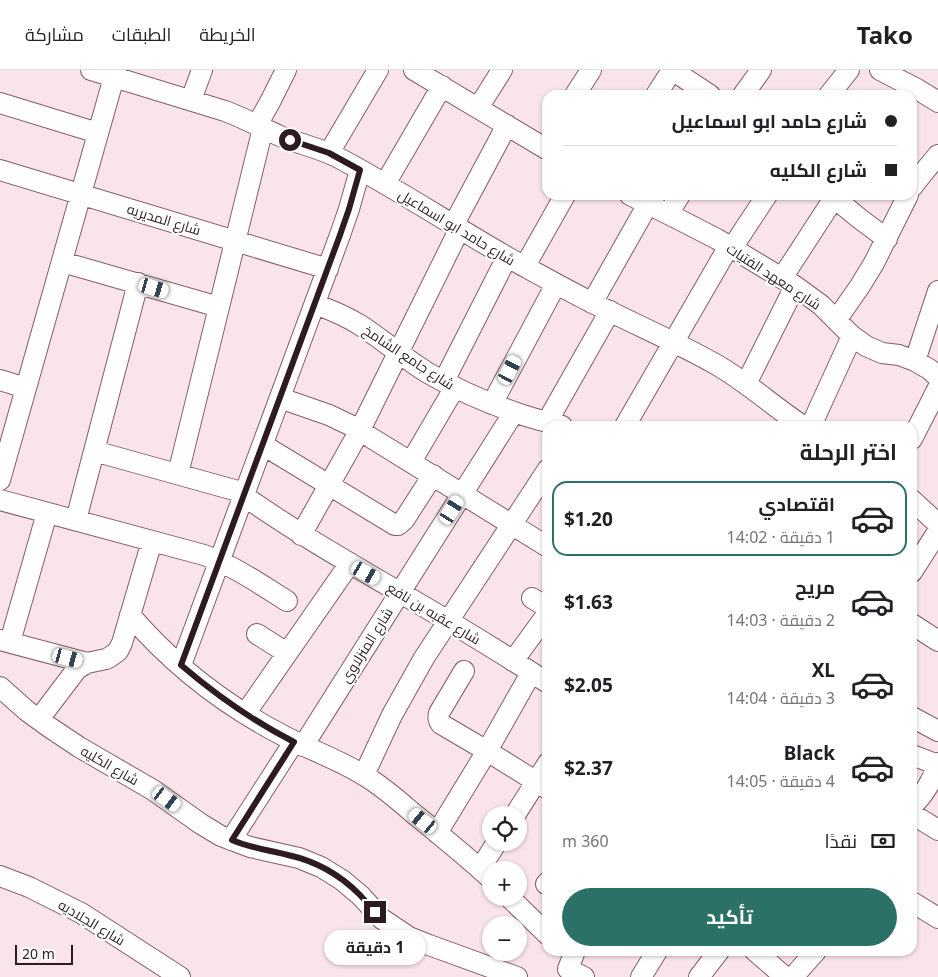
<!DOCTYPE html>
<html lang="ar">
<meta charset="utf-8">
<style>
:root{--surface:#fff;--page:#f6f6f6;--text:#202124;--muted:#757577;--line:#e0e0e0;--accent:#2b7167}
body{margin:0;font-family:"Noto Sans",Cairo,sans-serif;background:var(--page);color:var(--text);direction:rtl;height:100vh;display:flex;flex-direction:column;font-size:19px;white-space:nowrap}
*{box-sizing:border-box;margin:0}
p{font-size:16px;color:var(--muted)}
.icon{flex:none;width:28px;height:28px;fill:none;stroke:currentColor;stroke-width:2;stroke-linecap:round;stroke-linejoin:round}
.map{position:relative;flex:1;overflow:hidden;direction:ltr}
.details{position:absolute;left:542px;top:351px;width:375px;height:535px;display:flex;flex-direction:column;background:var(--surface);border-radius:15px;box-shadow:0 1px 4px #0004;direction:rtl}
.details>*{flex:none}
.hud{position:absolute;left:542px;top:20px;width:375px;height:110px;border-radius:15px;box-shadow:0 1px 4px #0004;direction:rtl;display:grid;align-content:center;height:110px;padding:0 20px;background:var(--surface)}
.controls{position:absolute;left:482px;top:736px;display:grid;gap:10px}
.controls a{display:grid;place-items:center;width:45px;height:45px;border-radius:50%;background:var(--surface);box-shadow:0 1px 4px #0004;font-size:25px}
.scale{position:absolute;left:15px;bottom:12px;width:58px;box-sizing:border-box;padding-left:5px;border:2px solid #2d1b20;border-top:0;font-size:14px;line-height:18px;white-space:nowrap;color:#2d1b20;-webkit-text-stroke:4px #fff;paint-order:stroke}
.end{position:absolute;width:22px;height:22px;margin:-11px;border:6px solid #2d1b20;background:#fff;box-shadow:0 0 0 2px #fff}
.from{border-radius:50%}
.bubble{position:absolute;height:35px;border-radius:18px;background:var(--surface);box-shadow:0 1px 4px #0004;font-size:16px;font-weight:700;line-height:35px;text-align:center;direction:rtl}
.car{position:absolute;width:15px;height:30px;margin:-15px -8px;border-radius:6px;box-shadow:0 0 4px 1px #0007;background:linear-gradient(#fff 24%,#345 0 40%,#fff 0 76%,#345 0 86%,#fff 0)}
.hud b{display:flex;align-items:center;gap:18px;height:48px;font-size:19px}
.hud b+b{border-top:1px solid var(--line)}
.hud i{width:12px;height:12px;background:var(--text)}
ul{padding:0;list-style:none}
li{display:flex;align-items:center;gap:15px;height:75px;margin:0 10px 8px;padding:0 10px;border:2px solid transparent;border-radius:15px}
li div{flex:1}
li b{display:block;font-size:19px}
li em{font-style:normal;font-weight:700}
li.active{border-color:var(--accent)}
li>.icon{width:45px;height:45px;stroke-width:1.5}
h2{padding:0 20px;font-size:22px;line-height:60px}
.pay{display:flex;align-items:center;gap:12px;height:55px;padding:0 20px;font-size:19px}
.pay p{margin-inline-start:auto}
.button{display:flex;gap:10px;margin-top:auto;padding:10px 20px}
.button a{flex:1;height:58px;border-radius:30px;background:var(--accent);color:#fff;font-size:20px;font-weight:700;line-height:58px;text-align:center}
header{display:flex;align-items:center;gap:30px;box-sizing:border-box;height:70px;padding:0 25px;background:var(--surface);border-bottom:1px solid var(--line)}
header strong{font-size:24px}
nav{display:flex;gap:28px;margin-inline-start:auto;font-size:18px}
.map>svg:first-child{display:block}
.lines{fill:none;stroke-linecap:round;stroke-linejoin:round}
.street-casing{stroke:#875c67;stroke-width:22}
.street{stroke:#fff;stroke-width:20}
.route{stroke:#2d1b20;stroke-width:6}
.labels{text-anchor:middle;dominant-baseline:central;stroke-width:4.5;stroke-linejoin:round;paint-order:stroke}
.street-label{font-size:14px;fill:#2d1b20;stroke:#fff}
</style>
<header>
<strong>Tako</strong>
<nav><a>الخريطة</a><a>الطبقات</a><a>مشاركة</a></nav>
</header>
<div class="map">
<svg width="938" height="907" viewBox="0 0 938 907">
<rect width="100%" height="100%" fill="#f9e4e9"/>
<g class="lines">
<g class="street-casing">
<path id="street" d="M91,0L225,41C244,48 262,58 280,66C299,74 319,78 337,87C396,118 451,155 509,188C542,206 575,225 609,241C645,259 682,275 717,295C748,313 774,337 803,356
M414,0L548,80
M672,0L710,25
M880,0L917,19L938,32
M575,25L591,0
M656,25L672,0
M743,25L761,0
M829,25L849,0
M191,30L202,0
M0,33L98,63
M478,38L502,0
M257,55L270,32L286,0
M329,83L378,0
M0,100L328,199
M385,114L442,16
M912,117L923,103L938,85
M630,125L680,150L717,169L795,216L821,235L852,266L866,276L882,283L899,285L915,291L929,299L938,307
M831,125L860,149L887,169
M668,144L680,125
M454,154L507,55
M732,178L767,125
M62,192L219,237
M525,196L565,125
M782,208L836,125
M592,233L648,134
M315,234C331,240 346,246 360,255C383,270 404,288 428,303C459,321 492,335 526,346C538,350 550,352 562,356
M837,249L860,216L874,193L908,125
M915,291L938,221
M0,310L26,318
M444,311L507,187
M746,314L795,216
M280,328L329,345L352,356L548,477
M492,334L556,214
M547,352L610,241
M625,356L729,176
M811,356L852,266
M912,369L938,318
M263,375L395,455H398L404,450L433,405
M94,381L245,423
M411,392L455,317
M178,404L263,58
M0,410L116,0
M244,426C294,461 346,491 399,522C449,551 499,581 548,613
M0,430L204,485C234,496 260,514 287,531
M912,430L938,454
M76,450L138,213
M301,465L360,360L460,158
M912,502L938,461
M532,528L548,538
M130,545C172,594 226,636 284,666C310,680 340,690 365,706C382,716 398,730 413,743C440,765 466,786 491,809
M912,554L938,571
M257,564L287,583
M0,570L87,593
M10,572L47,443
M513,591L548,543
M181,595L340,165L349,139L360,100
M464,601L439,643C438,648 438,650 441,654L487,681L548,719
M0,617L27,641L49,657L79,677L153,720L201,754L221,766L250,777L299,788L321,797L342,810L361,826L382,849L409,867L429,875L517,907
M245,644L350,493
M912,647L938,661
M39,649L77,599L87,593L106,589L110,587L118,581L122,573L152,471
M303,676L514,342
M912,685L938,695
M364,705L392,645L424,588L548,399
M912,736C925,724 933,709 938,693
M912,744L938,760
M515,745L548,693
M437,763L487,681L531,603
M231,770L294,672
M480,799L497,772
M0,806L29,817L81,843L180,907
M546,814L548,812
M510,828L548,865
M912,832L938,848
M755,881L785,907
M568,899L575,881
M568,899L584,907
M641,907L657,881
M699,907L719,881
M793,907L816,881"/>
</g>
<use href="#street" class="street"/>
</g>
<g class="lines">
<path class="route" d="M290,70L329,83L360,100L349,139L340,165L181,595C216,625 253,651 294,672L232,770C250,778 269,780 288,785C315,791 340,805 359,824C365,830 369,836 375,842"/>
</g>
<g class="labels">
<g class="street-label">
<text transform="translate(164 149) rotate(17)">شارع المديريه</text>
<text transform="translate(457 157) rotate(31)">شارع حامد ابو اسماعيل</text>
<text transform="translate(774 206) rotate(33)">شارع معهد الفتيات</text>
<text transform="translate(409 287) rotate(33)">شارع جامع الشامخ</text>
<text transform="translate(434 543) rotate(31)">شارع عقبه بن نافع</text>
<text transform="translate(366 575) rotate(-58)">شارع المنزلاوي</text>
<text transform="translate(110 695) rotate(30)">شارع الكليه</text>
<text transform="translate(92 852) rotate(31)">شارع الجلاديه</text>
</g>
</g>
</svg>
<div class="controls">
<a><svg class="icon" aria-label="locate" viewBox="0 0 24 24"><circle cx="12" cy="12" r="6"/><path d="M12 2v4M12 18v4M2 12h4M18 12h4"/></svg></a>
<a>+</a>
<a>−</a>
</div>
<div class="scale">20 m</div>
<i class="end from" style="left:290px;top:70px"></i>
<i class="end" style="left:375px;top:842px"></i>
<div class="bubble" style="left:324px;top:860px;width:102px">1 دقيقة</div>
<i class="car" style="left:154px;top:218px;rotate:106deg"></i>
<i class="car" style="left:510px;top:300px;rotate:28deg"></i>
<i class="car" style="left:452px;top:440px;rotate:32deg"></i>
<i class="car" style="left:366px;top:503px;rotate:120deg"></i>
<i class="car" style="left:68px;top:588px;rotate:105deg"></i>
<i class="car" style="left:167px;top:729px;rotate:126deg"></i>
<i class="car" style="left:423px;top:751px;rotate:309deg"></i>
<div class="hud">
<b><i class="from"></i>شارع حامد ابو اسماعيل</b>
<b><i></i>شارع الكليه</b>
</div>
<section class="details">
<h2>اختر الرحلة</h2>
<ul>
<li class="active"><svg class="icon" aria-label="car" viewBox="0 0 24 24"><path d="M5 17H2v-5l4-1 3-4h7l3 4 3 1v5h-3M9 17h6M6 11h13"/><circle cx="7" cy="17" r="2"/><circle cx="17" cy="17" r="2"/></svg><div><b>اقتصادي</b><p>1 دقيقة · 14:02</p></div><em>$1.20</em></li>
<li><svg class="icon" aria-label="car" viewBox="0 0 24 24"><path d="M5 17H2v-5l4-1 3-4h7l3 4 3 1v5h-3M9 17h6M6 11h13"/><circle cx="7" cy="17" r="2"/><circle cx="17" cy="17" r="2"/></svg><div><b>مريح</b><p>2 دقيقة · 14:03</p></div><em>$1.63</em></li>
<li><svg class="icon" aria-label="car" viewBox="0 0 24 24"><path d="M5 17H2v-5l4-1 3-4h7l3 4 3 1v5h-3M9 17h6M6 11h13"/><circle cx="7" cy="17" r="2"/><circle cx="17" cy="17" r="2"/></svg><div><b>XL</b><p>3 دقيقة · 14:04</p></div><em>$2.05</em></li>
<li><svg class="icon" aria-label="car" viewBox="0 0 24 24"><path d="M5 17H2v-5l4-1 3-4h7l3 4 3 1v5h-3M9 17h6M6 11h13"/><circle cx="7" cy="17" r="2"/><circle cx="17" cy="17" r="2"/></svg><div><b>Black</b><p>4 دقيقة · 14:05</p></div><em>$2.37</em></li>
</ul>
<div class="pay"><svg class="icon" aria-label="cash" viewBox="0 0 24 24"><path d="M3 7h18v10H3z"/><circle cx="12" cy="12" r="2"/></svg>نقدًا<p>360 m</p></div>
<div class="button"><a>تأكيد</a></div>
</section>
</div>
